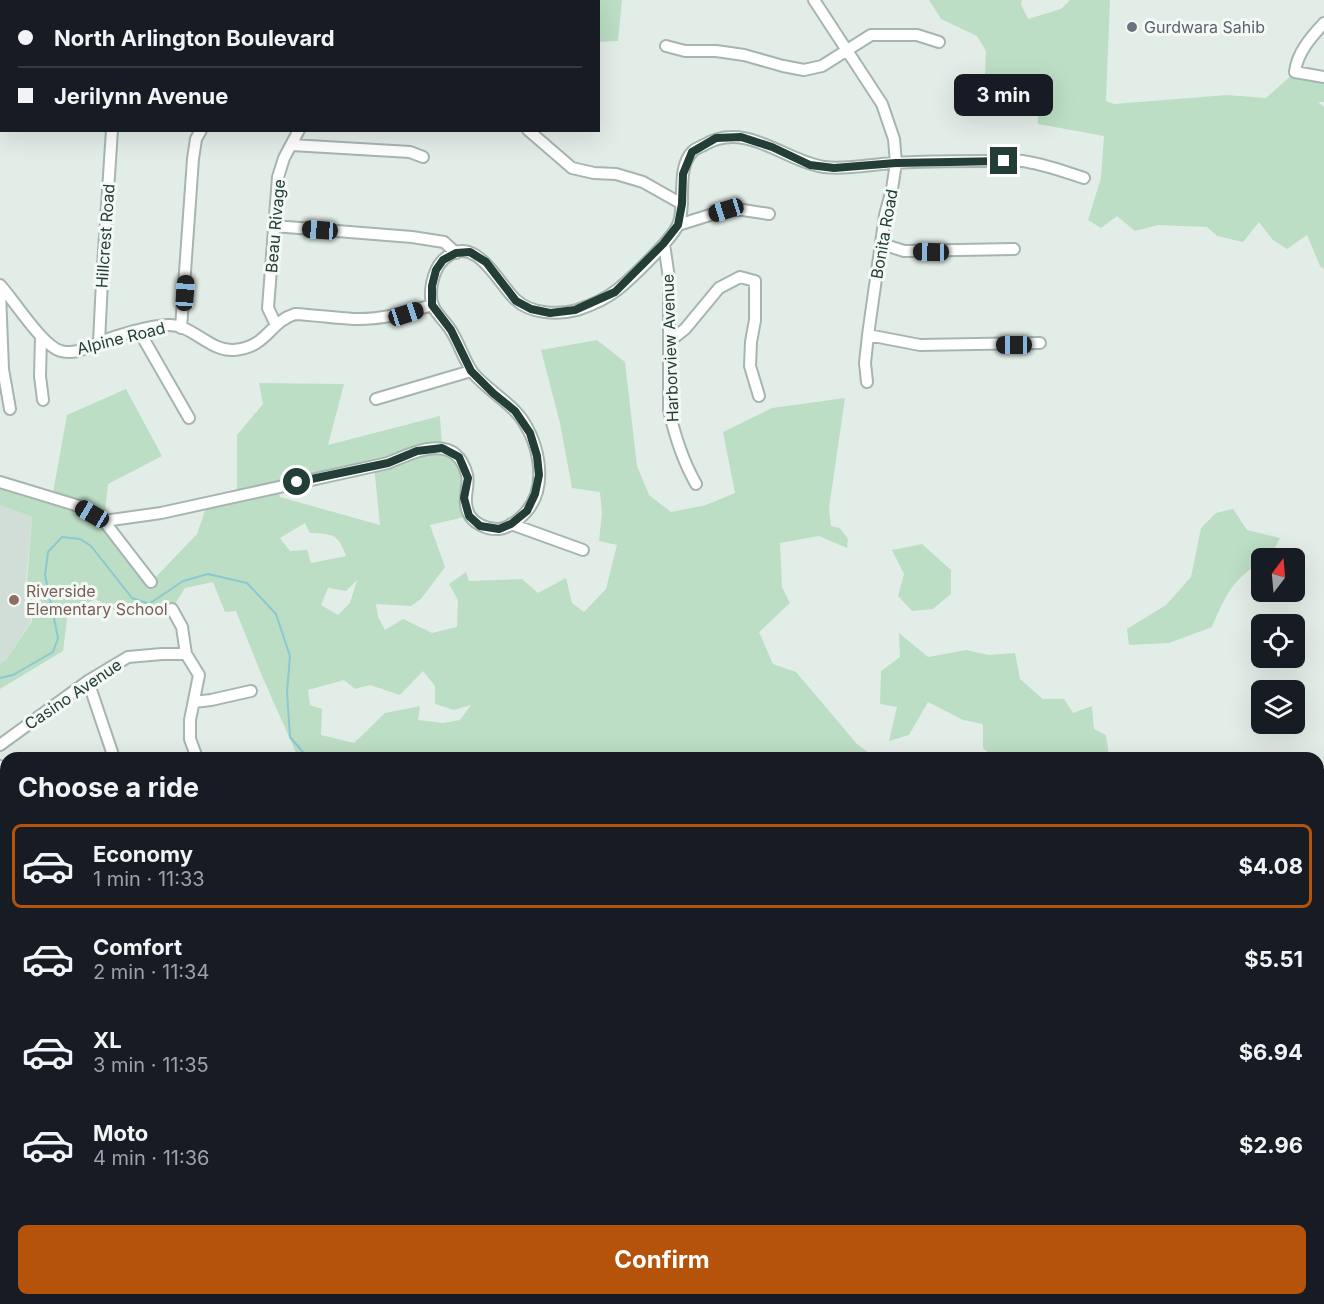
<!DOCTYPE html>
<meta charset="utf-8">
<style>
:root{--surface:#171b24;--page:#20242c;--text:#f1f3f6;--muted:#9ea1a6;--line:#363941;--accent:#b45309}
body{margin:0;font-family:Inter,sans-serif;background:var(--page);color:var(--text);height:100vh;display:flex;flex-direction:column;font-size:22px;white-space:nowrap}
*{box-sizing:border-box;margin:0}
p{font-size:20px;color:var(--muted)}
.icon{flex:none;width:33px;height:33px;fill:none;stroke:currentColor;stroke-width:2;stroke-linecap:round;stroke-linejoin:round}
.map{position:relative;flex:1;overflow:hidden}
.side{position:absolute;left:0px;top:752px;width:1324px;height:554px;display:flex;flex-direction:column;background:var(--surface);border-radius:18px 18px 0 0;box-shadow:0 6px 24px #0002}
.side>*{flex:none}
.top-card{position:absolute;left:0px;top:0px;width:600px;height:132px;box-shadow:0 6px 24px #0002;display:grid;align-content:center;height:132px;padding:0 18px;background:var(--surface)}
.needle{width:39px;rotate:16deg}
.controls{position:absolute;left:1251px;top:548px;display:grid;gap:12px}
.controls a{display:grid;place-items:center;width:54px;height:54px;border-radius:9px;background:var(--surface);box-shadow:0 6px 24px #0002;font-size:30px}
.end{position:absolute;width:27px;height:27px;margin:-14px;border:8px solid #233e36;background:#fff;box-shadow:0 0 0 3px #fff}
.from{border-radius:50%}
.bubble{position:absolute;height:42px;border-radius:9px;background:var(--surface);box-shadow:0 6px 24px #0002;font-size:20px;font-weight:700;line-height:42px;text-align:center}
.car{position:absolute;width:18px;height:36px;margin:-18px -9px;border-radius:8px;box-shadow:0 0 4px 2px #0007;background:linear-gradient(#222 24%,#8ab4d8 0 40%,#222 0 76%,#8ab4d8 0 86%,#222 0)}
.top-card b{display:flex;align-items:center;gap:21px;height:57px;font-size:22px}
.top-card b+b{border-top:2px solid var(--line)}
.top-card i{width:15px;height:15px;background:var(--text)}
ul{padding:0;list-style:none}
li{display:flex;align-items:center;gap:18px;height:84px;margin:0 12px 9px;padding:0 6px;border:3px solid transparent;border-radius:9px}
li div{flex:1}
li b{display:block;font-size:22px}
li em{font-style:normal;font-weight:700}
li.current{border-color:var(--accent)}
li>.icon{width:54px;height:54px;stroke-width:1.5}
h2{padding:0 18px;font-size:27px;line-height:72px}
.cta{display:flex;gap:12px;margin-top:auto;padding:12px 18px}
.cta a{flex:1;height:69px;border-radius:9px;background:var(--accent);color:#fff;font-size:24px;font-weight:700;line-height:69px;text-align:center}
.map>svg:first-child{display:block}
.built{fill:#d1ddd7}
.green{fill:#bcdec4;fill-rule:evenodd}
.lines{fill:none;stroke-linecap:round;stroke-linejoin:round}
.stream{stroke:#8bc8d1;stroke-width:2}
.minor-casing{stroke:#a6b5af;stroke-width:14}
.major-casing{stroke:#c1c9c7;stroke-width:16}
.minor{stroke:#fff;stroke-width:10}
.major{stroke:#68a292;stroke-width:14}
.route{stroke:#233e36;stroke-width:8}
.worship-dot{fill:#6b7280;stroke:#f4f9f6;stroke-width:2}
.education-dot{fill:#8d6e63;stroke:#f4f9f6;stroke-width:2}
.labels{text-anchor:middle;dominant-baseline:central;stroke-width:6;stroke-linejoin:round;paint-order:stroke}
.worship-label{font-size:16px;fill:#5b616d;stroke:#f4f9f6;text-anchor:start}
.street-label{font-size:16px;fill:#233e36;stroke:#f4f9f6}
.education-label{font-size:16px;fill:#785e54;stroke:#f4f9f6;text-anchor:start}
</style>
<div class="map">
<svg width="1324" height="1304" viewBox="0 0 1324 1304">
<rect width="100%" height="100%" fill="#e3ede8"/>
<path class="built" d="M0,505L32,517L26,579L31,621L6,660L0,664Z"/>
<path class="green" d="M540,0H622L618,41L599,42L598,2L539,1Z
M929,0H1022L1021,4L1028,19L1061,9L1070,0H1110L1106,101L1114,104L1227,95L1266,98L1295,72L1324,77V102H1318L1324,107V269L1320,266L1307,235L1287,249L1273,240L1259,222L1243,242L1217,236L1207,227L1158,225L1135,231L1117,216L1101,228L1088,220L1101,178L1104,136L1038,124L1037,95L984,96L986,51L977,36L941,19Z
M597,340L625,362L637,466L649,495L671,512L706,505L735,493L723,432L772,408L845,398L829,508L831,526L840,528L848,539L847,548L819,536L780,543L782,587L790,603L759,632L773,664L796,672L857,744L874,757H298L262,676L236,611L225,612L213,582L185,588L172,609L122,615L96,599L68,611L63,651L0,689V664L6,660L32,621L27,579L32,517L0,505V482L52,498L67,415L126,389L162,456L108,484L104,521L151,582L197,534L208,502L237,491V435L263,404L259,383L344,384L328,445L440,416L442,448L459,457L469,516L430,525L445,567L421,599L411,606L376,604L378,617L385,630L403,619L432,633L457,627L458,600L449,584L466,572L469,581L522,579L538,593L566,578L572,603L584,612L606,589L617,545L599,541L602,513L600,492L572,488L560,423L541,350ZM374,466L380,525L280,497L278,487ZM305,523L310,533C332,534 338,533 346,556L311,563L307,550L290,551L280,538ZM357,580L350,603L338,615L321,605L328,588L346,591ZM423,671L435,686V704L454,710L471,705L460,720L443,723L418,720L420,706L385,713L354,743L321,735L322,709L310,705L308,690L344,680L355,689L370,685L400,695Z
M1233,509L1247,530L1280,538L1270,558H1262L1261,563C1233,577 1224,599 1212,627L1169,643L1129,645L1127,629L1166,605L1191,577L1201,528L1216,513Z
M922,544L951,570V594L933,609L912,611L898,596L904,574L892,550Z
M899,633L928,657L966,650L989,655L1015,653L1020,679L1043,699H1064L1073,713L1092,706L1094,729L1106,735L1109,757H993L983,748V724L963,720L928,702L909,735L889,741L897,707L880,704L881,671L900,657Z
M1318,901H1322L1324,905V974L1319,975Z
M1318,1047H1324V1120L1319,1112Z
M1324,1220V1304H1298L1300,1299H1318L1319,1237Z
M946,1299H1034L1047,1304H951Z"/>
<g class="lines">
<path class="stream" d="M0,678L13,675L53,652L58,638L45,575L48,552L62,537L80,539L91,546L132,598L149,604L183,581L208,574L247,583L276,614L290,656L287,692L290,737L308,758
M1318,1172L1324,1169
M963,1299L968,1304"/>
<g class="minor-casing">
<path id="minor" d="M814,0L882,104L894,139L896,163L892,189L885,215L868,335L865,363L867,382
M176,2L177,0
M272,2L273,0
M368,2L369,0
M1324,23C1311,37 1297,53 1295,72L1324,77
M666,46L685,51H716L744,55L783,66L804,70L822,66L871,35H917L939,42
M528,130L572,168L594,173L616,174L643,182L682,204
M292,145L410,152L423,157
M678,225L726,210H743L769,214
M274,226L412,237L444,242L456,253
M664,244L669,278V410C675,437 683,461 696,484
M882,244L904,251L1014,249
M0,285C14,300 43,347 61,351C77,355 87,347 100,342C118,335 148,326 167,325C191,323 210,352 234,350C268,347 269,322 295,314C315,315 334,318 353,319C380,320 406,313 432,305
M0,293L3,369L10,409
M276,325L268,308L278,177L284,158L299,130
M181,328L193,159L196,139L201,130
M139,331L189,418
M868,335L920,345L1040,343
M41,336L40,376L43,400
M671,340L685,329L719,288L740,277L755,281V320L751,342L750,366L759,396
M99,342L102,281L112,130
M376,399L471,371
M0,482L79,506L104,521L151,582
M104,521L161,513L388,463C416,451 456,432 467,475C470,487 462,498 468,512C472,523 487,530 499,529C509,528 520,519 526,512C550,485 538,436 516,412C503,398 486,388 473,373C465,362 460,346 453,334C448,324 439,317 434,308C427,295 433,270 443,260C475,230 498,284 516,300C531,314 558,315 577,310C589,306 607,298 617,290C631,279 671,240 678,225C687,204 675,169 693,151C696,148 700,147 704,145C746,120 784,161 824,167C847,170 872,164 894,163C926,161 958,161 990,161C1003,161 1016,159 1028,162C1047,165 1065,172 1084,178
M511,524L583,550
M172,609L182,627L186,654L199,675L190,720V739L197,758
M88,681L114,758
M194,702L211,700L251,691
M0,745L88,681L128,657L162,654H186
M0,766L6,782
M0,885L6,886
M0,991L6,993
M0,1295L6,1294
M45,1299L46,1304
M146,1299V1304
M352,1299V1304
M706,1299L708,1304
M775,1299L777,1304
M876,1299L881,1304
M254,1304V1299
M556,1304L559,1299
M677,1304L681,1299"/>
</g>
<g class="major-casing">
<path id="major" d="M0,1065H6
M454,1299V1304"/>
</g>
<use href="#minor" class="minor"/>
<use href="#major" class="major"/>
</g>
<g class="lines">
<path class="route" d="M297,482L388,463L417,451L442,448L459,457L468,478L464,498L469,516L480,526L499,529L511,524L527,511L535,494L539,475L537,456L530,433L515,411L493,393L471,371L451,330L432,305V286L436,270L443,260L456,253L470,252L486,262L516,301L531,309L550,313L575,310L615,292L663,244L678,225L682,204L683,174L692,152L716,138L741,137L772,147L810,165L834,168L896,163L1004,161"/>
</g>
<circle class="worship-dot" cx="1132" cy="27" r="6"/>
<circle class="education-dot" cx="14" cy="600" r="6"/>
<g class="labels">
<g class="worship-label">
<text x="1144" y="27">Gurdwara Sahib</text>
</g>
<g class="street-label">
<text transform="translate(275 226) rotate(-85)">Beau Rivage</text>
<text transform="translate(884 234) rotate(-80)">Bonita Road</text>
<text transform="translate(105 236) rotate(-86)">Hillcrest Road</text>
<text transform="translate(121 338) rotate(-14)">Alpine Road</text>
<text transform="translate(670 348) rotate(-92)">Harborview Avenue</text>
<text transform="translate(73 694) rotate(-34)">Casino Avenue</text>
</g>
<g class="education-label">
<text x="26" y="591">Riverside<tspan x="26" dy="18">Elementary School</tspan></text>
</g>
</g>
</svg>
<div class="controls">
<a><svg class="needle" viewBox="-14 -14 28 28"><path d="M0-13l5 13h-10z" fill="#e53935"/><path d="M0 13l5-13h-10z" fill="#9ea1a6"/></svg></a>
<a><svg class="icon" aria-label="locate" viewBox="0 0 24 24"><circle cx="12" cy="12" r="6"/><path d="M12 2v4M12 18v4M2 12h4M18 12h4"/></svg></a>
<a><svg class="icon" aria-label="layers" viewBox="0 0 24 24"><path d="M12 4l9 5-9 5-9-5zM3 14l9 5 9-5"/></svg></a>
</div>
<i class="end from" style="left:297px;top:482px"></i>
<i class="end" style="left:1004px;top:161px"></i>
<div class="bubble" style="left:954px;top:74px;width:99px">3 min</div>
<i class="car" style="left:726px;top:210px;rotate:253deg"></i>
<i class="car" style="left:320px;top:230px;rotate:274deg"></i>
<i class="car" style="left:931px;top:252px;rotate:271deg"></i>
<i class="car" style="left:185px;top:293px;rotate:4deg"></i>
<i class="car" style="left:406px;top:314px;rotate:72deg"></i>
<i class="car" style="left:1014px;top:345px;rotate:270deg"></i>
<i class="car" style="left:92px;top:514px;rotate:300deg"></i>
<div class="top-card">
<b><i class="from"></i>North Arlington Boulevard</b>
<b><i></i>Jerilynn Avenue</b>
</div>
<section class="side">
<h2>Choose a ride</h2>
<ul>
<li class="current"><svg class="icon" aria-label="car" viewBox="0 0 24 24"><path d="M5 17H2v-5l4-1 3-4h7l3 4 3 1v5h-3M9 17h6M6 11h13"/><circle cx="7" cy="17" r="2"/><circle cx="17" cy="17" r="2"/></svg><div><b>Economy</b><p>1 min · 11:33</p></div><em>$4.08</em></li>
<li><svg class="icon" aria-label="car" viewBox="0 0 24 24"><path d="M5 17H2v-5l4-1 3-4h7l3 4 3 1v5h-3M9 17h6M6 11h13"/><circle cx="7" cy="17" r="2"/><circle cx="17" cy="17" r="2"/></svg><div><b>Comfort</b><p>2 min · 11:34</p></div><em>$5.51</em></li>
<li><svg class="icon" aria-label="car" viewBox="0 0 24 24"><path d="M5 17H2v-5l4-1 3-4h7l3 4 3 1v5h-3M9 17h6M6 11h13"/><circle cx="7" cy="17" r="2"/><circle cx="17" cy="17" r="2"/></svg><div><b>XL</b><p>3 min · 11:35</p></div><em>$6.94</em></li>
<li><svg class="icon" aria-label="car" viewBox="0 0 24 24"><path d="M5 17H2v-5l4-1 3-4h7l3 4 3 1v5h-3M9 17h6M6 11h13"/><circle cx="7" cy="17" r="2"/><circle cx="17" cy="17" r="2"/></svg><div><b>Moto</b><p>4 min · 11:36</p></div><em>$2.96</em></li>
</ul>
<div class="cta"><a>Confirm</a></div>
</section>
</div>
